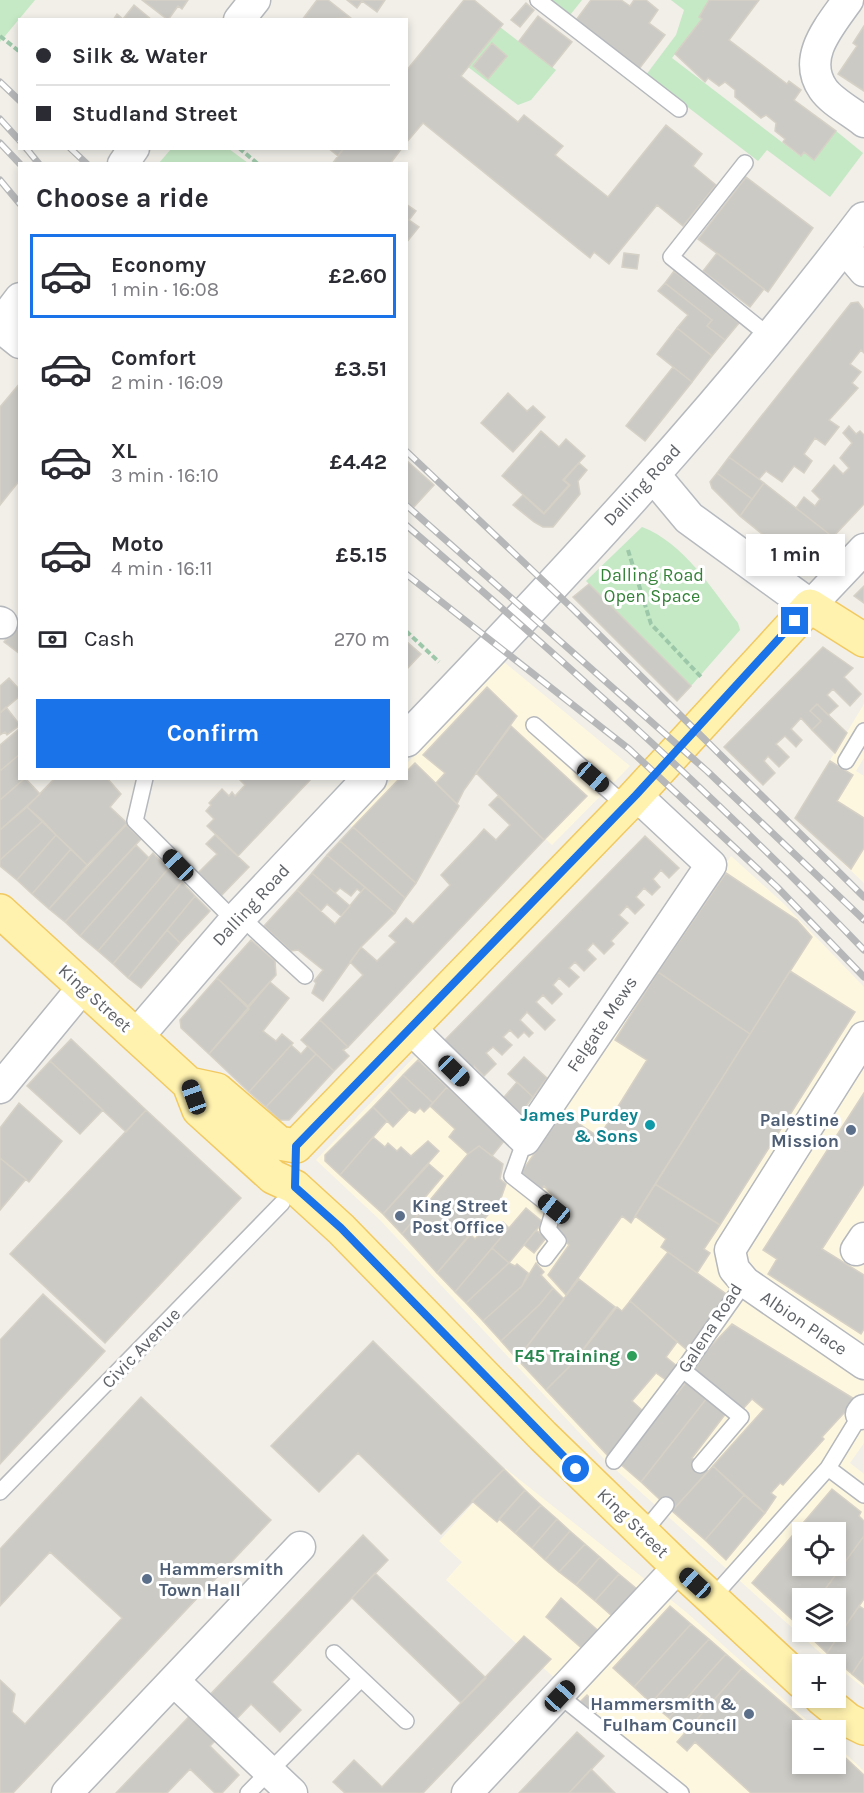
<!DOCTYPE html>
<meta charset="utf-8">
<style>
:root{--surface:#fff;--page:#f2f2f3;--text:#2b2b33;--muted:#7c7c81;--line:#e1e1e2;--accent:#1a73e8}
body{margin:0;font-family:Karla,sans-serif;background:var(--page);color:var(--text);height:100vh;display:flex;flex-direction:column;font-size:22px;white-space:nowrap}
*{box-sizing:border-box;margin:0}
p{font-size:20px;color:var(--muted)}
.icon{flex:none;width:33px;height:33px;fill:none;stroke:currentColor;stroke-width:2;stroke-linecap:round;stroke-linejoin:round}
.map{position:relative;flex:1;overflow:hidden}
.details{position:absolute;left:18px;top:162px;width:390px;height:618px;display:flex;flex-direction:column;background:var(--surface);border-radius:0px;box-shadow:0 3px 9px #0003}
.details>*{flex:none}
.hud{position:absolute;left:18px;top:18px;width:390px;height:132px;border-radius:0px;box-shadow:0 3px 9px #0003;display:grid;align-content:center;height:132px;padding:0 18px;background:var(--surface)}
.tools{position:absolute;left:792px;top:1522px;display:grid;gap:12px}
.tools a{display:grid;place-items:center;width:54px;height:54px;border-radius:0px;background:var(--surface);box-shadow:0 3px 9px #0003;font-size:30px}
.end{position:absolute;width:27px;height:27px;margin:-14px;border:8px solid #1a73e8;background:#fff;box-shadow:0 0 0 3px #fff}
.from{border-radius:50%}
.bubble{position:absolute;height:42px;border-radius:0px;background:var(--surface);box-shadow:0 3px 9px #0003;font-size:20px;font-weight:700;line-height:42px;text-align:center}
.car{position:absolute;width:18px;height:36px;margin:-18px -9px;border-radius:8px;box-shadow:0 0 4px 2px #0007;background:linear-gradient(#222 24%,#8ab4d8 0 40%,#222 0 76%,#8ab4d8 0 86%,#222 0)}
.hud b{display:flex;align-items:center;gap:21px;height:57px;font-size:22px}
.hud b+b{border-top:2px solid var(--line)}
.hud i{width:15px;height:15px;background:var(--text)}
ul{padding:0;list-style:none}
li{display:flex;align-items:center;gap:18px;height:84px;margin:0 12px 9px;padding:0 6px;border:3px solid transparent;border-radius:0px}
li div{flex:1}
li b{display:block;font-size:22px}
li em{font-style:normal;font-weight:700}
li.on{border-color:var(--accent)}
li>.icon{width:54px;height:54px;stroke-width:1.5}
h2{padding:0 18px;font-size:27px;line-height:72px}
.pay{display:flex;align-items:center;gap:15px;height:66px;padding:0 18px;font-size:22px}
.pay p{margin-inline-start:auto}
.button{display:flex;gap:12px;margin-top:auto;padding:12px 18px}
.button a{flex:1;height:69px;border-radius:0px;background:var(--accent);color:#fff;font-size:24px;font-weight:700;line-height:69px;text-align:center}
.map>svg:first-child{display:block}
.commercial{fill:#fef7e0;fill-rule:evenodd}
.green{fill:#c5e8c5}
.building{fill:#cccac5;stroke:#d6d1c6;stroke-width:1.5;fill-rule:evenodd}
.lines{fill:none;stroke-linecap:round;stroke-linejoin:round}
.service-casing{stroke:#b5b8bc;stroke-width:18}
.minor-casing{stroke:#b5b8bc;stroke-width:33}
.secondary-casing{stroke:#b6babf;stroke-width:36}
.primary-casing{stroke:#f2c960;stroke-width:36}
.path{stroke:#9cc7a9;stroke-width:4;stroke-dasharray:6 3;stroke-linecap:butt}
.service{stroke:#fff;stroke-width:15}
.minor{stroke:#fff;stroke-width:30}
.secondary{stroke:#fff;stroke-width:33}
.primary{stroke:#fff2af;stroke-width:33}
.rail-casing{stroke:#b6b7b8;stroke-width:7}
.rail{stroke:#fff;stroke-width:4.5;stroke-dasharray:14;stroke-linecap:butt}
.route{stroke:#1a73e8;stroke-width:8}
.culture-dot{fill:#0f9aa8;stroke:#fff;stroke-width:2}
.service-dot{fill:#5c6f8a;stroke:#fff;stroke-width:2}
.leisure-dot{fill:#2e9e5b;stroke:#fff;stroke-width:2}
.labels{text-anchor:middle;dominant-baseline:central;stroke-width:6;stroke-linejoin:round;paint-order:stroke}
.street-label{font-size:18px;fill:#5f6368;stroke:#fff}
.park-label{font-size:18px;fill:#348238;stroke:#fff}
.culture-label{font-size:18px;font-weight:bold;fill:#0d838f;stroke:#fff;text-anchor:end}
.service-label{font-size:18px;font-weight:bold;fill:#4e5e75;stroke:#fff;text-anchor:end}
.leisure-label{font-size:18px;font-weight:bold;fill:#27864d;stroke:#fff;text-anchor:end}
</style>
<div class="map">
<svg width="864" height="1793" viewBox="0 0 864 1793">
<rect width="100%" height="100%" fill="#f1efe8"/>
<path class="commercial" d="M504,662L630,766L552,845L476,773L464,790L457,804L459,806L416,883L348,824L392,779L406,778L407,763Z
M864,704V758L856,771L864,776V883L795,818Z
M731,856L784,904L864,987V1443L850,1463L864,1474V1688L826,1658L606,1461L380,1220L316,1160L416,1055L504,1141L492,1156L503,1164L501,1178L506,1184ZM579,1279L618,1309L584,1349L615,1307ZM802,1533H836V1566H802ZM802,1599H836V1632H802Z
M505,1468L686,1612L819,1731H802V1764H836V1745L864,1771V1793H682L446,1580L462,1562L439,1541Z"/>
<path class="green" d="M0,0H35L0,42Z
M551,0H582L570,15Z
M671,0H709L710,3L699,17L702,19L672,58L800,156L804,152L814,160L836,131L863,153L830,197L767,150L758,161L646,75L676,35L684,10Z
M500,27L556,70L531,100L518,105L468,67Z
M171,149H229L248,163H159Z
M642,527C684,543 712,589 738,623L740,630L691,686L586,581Z"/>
<path class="building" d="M142,0H188L182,9L178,6L168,20Z
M317,0H328L351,18L302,20Z
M347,0H385L377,12L362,1L357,8Z
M464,0H474L503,24L461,76L518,122L524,115L563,146L555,155L608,197L666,125L702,154L693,166L716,185L683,226L657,205L609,264L594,252L590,258L423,123L406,143V71Z
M591,0H621L630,6L634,0H646L658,10L649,23L665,35L639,69L576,20Z
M709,0H759L729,40L787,84L789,81L801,90L794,100L836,131L814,160L804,152L801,156L783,142L785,139L775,131L776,123L766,115L761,118L735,97V90L725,82L719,86L708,78L705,82L675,54L702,19L699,17Z
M526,3L534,10L520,27L511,20Z
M134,5L152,20H113L117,14L123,19Z
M538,16L572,42L552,67L519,41Z
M864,26V91L838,74L857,46L853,43Z
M492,43L507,56L488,79L473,66Z
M328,148H344L338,156Z
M344,148H402L390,164H332Z
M746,177L813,228L768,292L698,239Z
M406,204L416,211L409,220L419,227L406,243Z
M624,253L639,255L637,269L622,267Z
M717,253L764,289L750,307L703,271Z
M674,271L739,323L725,340L707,326L712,320L665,283Z
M665,283L712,320L707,326L725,340L712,356L677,328L688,315L658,291Z
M858,302L864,310V353L861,350L850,364L861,372L852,383L858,388L829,420L839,427L825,445L815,438L804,454L812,461L804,473L794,466L782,482L766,471L759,479L729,457L851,303Z
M677,328L712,356L692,382L657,354Z
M673,367L692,382L645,441L626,426Z
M20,383V480L0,505V407Z
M508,393L527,411L533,406L545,417L513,452L481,423Z
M849,426L856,434L860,431L864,435V504L833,537L796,508L804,497L815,506L820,499L812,491L834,465L843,474L849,468L840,458L852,443L843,433Z
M541,431L559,447L566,439L585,456L563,480L569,485L544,513L502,476Z
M729,457L764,483L752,499L717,473Z
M406,460L434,485L413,508L406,503Z
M579,463L587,470L578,481L580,494L553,527H543L534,522L513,505L523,495L544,514L570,485L564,480Z
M717,473L752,499L740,516L712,488L710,482Z
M764,483L833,537L811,563L800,565L740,516Z
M589,584L691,686L677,701L573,597Z
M864,586V603L854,596Z
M20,623V654L4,642Z
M406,641L421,654L407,669L406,668Z
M823,647L853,668L844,677L861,694L850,706L833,689L827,695L838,706L828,715L817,704L810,711L821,721L812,730L801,718L791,729L802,740L796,747L785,736L776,744L789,757L779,767L768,756L764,761L775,773L763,785L724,747Z
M9,678L20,690V696L0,713V686Z
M487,687L517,716L464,790L457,804L436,783L445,773L423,755Z
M817,704L847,733L835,753L812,730L821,721L810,711Z
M6,707L20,725L7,735L5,732L0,735V713Z
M511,726L587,796L544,840L476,773Z
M20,728V754L0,771V745Z
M20,754V778H25L0,800V771Z
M830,761L853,775L837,801L864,818V848L851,869L795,818Z
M415,763L459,806L416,883L353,827L400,778H406V772Z
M25,778L40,794L0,830V800Z
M55,778H107L121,794L110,807L127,823L87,865L27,807Z
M238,778H312L238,856L207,826L214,819L206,811L211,805L209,803L222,789L229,796L232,792L235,796L245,785Z
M498,796L544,840L348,1047L320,1020L363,975L350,962L361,947L377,961L396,942L389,936L406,918L413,924L450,885L441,875L477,837L484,829L496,840L510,825L489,805Z
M27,807L43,821L0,860V830Z
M43,821L56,835L17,880L0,866V860Z
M126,825L141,839L65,922L49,909Z
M353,827L416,883L405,898L340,841Z
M56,835L71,849L32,894L17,880Z
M215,835L249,867L220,897L196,875L217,854L206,844Z
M645,836L679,868L669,878L661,870L653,879L660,887L652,895L644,888L636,897L644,905L635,914L627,906L619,915L628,923L611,941L614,944L604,954L593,943L587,950L596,959L584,971L575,962L569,968L579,977L569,987L559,978L553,985L562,994L552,1004L543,995L536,1002L555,1020L545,1030L527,1012L520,1020L533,1033L529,1037L524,1032L518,1038L510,1030L503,1037L512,1045L502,1055L493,1047L486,1053L496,1064L484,1076L474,1066L467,1072L440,1045Z
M340,841L405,898L395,913L327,855Z
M136,845L149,858L80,936L65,922Z
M71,849L87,865L49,909L32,894Z
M153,853L168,869L98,951L80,936Z
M327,855L365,887L361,892L357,889L351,896L340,888L335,893L312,873Z
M168,869L182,882L113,964L98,951Z
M312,873L350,906L341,916L327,904L321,911L297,890Z
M726,873L797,920L812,937L750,1034L658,972Z
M182,882L195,896L128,978L113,964Z
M365,887L395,913L361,947L323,1001L312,993L316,983L314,981L323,970L298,950L291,951L264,926L297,890L335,924Z
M195,896L210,911L180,943L167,930Z
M167,930L180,943L141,988L128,978Z
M251,940L275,961L276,975L248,1006L217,978Z
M790,971L855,1012L720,1225L655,1184Z
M658,972L750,1034L631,1223L622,1216L566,1295L548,1275L569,1245L554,1230L570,1214L544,1186L541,1190L520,1174L563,1113L599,1137L647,1060L615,1040Z
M217,978L249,1009L209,1054L181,1028L180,1020Z
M270,982L289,998L263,1031L276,1041L282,1034L293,1043L249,1092L209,1054Z
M320,1020L348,1047L343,1050L349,1056L334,1071L301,1040Z
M71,1039L146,1110L126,1132L50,1061Z
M291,1045L301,1054L308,1046L316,1054L266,1107L249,1092Z
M316,1054L334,1071L289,1120H280L266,1107Z
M524,1057L547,1078L533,1097L508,1074Z
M418,1060L447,1087L433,1103L403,1075Z
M50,1061L103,1110L80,1134L27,1086Z
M403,1075L433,1103L424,1112L420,1108L415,1113L409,1110L389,1090Z
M517,1082L533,1097L518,1117L500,1102Z
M447,1087L504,1141L492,1156L479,1146L468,1154L449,1137L455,1129L430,1106Z
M389,1090L409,1110L393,1127L373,1107Z
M864,1093V1184L822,1249L864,1275V1329L861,1334L768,1274L777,1259L763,1250Z
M19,1103L62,1141L29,1182L0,1158V1128Z
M373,1107L387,1121L340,1175L325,1161V1155Z
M146,1110L241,1198L105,1343L10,1254Z
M373,1137L385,1147L388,1143L397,1151L401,1147L411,1156L428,1141L439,1151L383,1214L340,1175Z
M479,1146L503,1164L500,1179L506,1184L500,1201L437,1273L402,1234L468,1154Z
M0,1158L26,1179L0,1210Z
M429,1164L443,1176L422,1201L426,1205L402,1234L383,1214Z
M655,1184L720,1225L704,1249L710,1253L697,1273L661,1247L666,1239L635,1216Z
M526,1208L543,1222L509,1263L492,1248Z
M503,1222L509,1228L455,1292L437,1273L470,1234L475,1239L485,1228L493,1234Z
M536,1230L546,1238L534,1253L524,1245Z
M492,1248L509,1263L466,1303L455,1292Z
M668,1252L729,1296L688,1351L630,1301Z
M509,1263L515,1266L517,1264L528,1273L522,1286L483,1321L466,1303Z
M536,1263L544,1272L541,1275L553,1288L540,1304L501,1341L483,1321L522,1286Z
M579,1279L615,1307L572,1364L546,1390L517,1359Z
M553,1288L564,1299L517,1359L501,1341L540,1304Z
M43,1294L105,1351L0,1464V1340Z
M630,1301L677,1342L666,1357L677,1366L666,1380L656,1373L632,1401L643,1411L610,1458L546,1390L572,1364L617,1307L622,1311Z
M732,1324L856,1400L822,1437L824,1439L783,1485L780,1483L771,1493L776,1497L765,1513L713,1466L764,1409L752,1399L742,1410L691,1367Z
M373,1341L504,1469L441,1534L358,1453L319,1492L271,1446Z
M686,1382L707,1398L641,1482L619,1463L671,1396L677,1394Z
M141,1397L271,1520L13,1793H0V1680L15,1694L12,1712L25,1724L122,1618L50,1552L0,1606V1549Z
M707,1398L727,1412L692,1458L708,1471L672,1511L641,1482Z
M713,1466L744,1495L705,1540L672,1511Z
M504,1469L525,1490L497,1522L472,1501Z
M832,1489L861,1512L859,1516L864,1521V1536L818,1599H802V1620L798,1625L752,1583ZM802,1533H836V1566H802Z
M525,1490L541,1505L515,1533L499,1519Z
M744,1495L765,1513L726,1560L705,1540Z
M541,1505L557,1519L532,1548L515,1533Z
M557,1519L570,1531L545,1560L532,1548Z
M570,1531L585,1544L559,1572L545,1560Z
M363,1535L388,1560L272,1682L301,1710L280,1732L251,1704L226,1730L200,1705Z
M864,1536V1599L827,1653L805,1632H836V1599H818Z
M585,1544L600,1557L576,1585L559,1572Z
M600,1557L619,1574L595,1601L576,1585Z
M375,1573L486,1678L461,1703L352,1598Z
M619,1574L637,1589L612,1616L595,1601Z
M561,1598L602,1634L586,1652L546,1617Z
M670,1606L691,1624L634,1687L613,1668Z
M859,1606L864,1609V1656L852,1674L827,1653Z
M691,1624L709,1639L651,1703L634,1687Z
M524,1636L551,1659L423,1793H345L333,1782L354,1760L382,1787Z
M709,1639L726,1654L669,1718L651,1703Z
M726,1654L742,1668L685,1733L669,1718Z
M864,1656V1684L852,1674Z
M742,1668L815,1731H802V1764H836V1749L864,1775V1793H751L695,1742L687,1751L677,1742Z
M587,1695L600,1708L590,1719L576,1706Z
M200,1705L226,1730L210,1746L239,1775L222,1793H215L190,1769L167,1793H116Z
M577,1732L604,1756L569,1793H519Z
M591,1769L615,1793H569Z"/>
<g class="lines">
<g class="service-casing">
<path id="service" d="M538,0L679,109
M745,163L671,257L769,336
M534,725L626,806
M846,761L864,731
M145,778L135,821L235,921
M240,916L305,976
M525,1140L512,1176L554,1209L548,1229L558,1241L545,1258
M683,1370L741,1417L700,1465
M614,1461L683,1370L745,1282
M828,1468L864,1495
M0,1492L282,1203
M643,1533L666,1505
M712,1598L828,1468L861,1414L856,1411
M334,1653L406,1721
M560,1696L681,1793
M248,1793L361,1679"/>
</g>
<g class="minor-casing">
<path id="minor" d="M848,0C830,26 801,57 823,89C832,102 852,112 864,122
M239,20L255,0
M123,164L134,148
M843,246L864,271
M0,324L20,298
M0,327L20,343
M810,606L864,549
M0,622L2,623
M412,1030L525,1140L711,865L636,795
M864,1037L730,1250L734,1269L745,1282L864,1364
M0,1088L83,987
M856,1250L864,1238
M861,1414L864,1410
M174,1681L292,1793
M67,1793L300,1547
M467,1793L678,1567"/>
</g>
<g class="secondary-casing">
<path id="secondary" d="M654,476L689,518L810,606
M406,740C566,573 725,403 864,219
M137,1036L240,916L370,778"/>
</g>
<g class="primary-casing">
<path id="primary" d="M0,911L189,1084L199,1110L273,1177L295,1187L341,1229L543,1436L678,1567L802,1682
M189,1084L217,1090L279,1143L296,1146
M296,1146L626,806L810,606L864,640
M821,1698L848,1720L864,1728"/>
</g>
<path class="path" d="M0,36L20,52
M239,148L258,164
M320,164H323
M628,550L651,624L702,678
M406,631L439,662"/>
<use href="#service" class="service"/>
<use href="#minor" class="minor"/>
<use href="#secondary" class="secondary"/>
<use href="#primary" class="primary"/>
<g class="rail-casing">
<path id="rail" d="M0,82L20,101
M0,119L20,141
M0,143L20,164
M26,148L39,164
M70,148L87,164
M0,180L20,204
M406,451L572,608L864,897
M406,505L707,771L864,920
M406,525C564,661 720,800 864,950
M406,574L629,749L777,887L864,977"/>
</g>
<use href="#rail" class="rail"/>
</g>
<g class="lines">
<path class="route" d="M576,1469L341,1228L295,1187L296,1146L636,795L795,621"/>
</g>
<circle class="culture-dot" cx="650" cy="1125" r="6"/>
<g class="service-dot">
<circle cx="851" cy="1130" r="6"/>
<circle cx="400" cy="1216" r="6"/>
<circle cx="147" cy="1579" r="6"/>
<circle cx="749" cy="1714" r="6"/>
</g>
<circle class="leisure-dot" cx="632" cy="1356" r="6"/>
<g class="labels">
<g class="street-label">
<text transform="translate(642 485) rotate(-47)">Dalling Road</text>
<text transform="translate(251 905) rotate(-47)">Dalling Road</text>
<text transform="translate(95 998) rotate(42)">King Street</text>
<text transform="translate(602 1024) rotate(-56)">Felgate Mews</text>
<text transform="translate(804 1323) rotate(34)">Albion Place</text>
<text transform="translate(710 1328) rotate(-57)">Galena Road</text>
<text transform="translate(141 1348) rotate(-46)">Civic Avenue</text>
<text transform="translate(633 1523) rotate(44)">King Street</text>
</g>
<g class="park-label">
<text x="652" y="575">Dalling Road<tspan x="652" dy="21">Open Space</tspan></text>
</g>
<g class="culture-label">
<text x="638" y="1115">James Purdey<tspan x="638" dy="21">&amp; Sons</tspan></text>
</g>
<g class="service-label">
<text x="839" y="1120">Palestine<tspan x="839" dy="21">Mission</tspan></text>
<text x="412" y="1206" text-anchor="start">King Street<tspan x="412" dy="21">Post Office</tspan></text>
<text x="159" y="1569" text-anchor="start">Hammersmith<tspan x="159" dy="21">Town Hall</tspan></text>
<text x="737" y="1704">Hammersmith &amp;<tspan x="737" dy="21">Fulham Council</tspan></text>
</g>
<g class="leisure-label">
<text x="620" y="1356">F45 Training</text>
</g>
</g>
</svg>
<div class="tools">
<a><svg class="icon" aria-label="locate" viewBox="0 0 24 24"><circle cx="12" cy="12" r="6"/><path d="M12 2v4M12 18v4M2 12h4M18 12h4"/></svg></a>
<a><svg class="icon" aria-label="layers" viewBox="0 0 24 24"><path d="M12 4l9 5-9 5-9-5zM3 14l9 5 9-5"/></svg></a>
<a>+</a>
<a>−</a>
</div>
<i class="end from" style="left:576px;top:1469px"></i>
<i class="end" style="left:795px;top:621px"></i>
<div class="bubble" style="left:746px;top:534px;width:99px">1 min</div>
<i class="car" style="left:593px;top:777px;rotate:131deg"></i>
<i class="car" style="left:178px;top:865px;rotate:316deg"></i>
<i class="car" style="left:454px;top:1071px;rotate:134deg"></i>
<i class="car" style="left:194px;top:1097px;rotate:340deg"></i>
<i class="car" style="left:554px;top:1209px;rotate:309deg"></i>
<i class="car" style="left:695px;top:1583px;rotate:312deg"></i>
<i class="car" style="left:560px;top:1696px;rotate:43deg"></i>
<div class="hud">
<b><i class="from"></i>Silk &amp; Water</b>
<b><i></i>Studland Street</b>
</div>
<section class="details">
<h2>Choose a ride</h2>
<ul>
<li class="on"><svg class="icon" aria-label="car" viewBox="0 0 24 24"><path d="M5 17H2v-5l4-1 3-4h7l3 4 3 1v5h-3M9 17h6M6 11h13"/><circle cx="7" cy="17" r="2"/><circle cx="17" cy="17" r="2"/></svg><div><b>Economy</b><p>1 min · 16:08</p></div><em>£2.60</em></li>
<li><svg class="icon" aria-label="car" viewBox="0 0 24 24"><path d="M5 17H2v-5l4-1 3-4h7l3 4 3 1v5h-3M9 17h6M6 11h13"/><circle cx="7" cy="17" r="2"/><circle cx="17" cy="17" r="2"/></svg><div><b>Comfort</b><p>2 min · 16:09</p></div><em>£3.51</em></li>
<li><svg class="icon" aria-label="car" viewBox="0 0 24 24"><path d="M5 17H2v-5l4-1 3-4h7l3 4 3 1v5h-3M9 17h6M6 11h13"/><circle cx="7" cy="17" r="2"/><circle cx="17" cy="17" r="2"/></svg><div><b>XL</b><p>3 min · 16:10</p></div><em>£4.42</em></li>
<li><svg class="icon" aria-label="car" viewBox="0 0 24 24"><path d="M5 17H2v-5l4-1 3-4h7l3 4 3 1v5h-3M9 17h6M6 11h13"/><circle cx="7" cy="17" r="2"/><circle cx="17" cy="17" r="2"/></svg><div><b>Moto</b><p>4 min · 16:11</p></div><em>£5.15</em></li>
</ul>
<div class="pay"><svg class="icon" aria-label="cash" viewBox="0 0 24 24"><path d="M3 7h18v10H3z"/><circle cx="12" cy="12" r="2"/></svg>Cash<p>270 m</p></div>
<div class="button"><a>Confirm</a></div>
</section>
</div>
